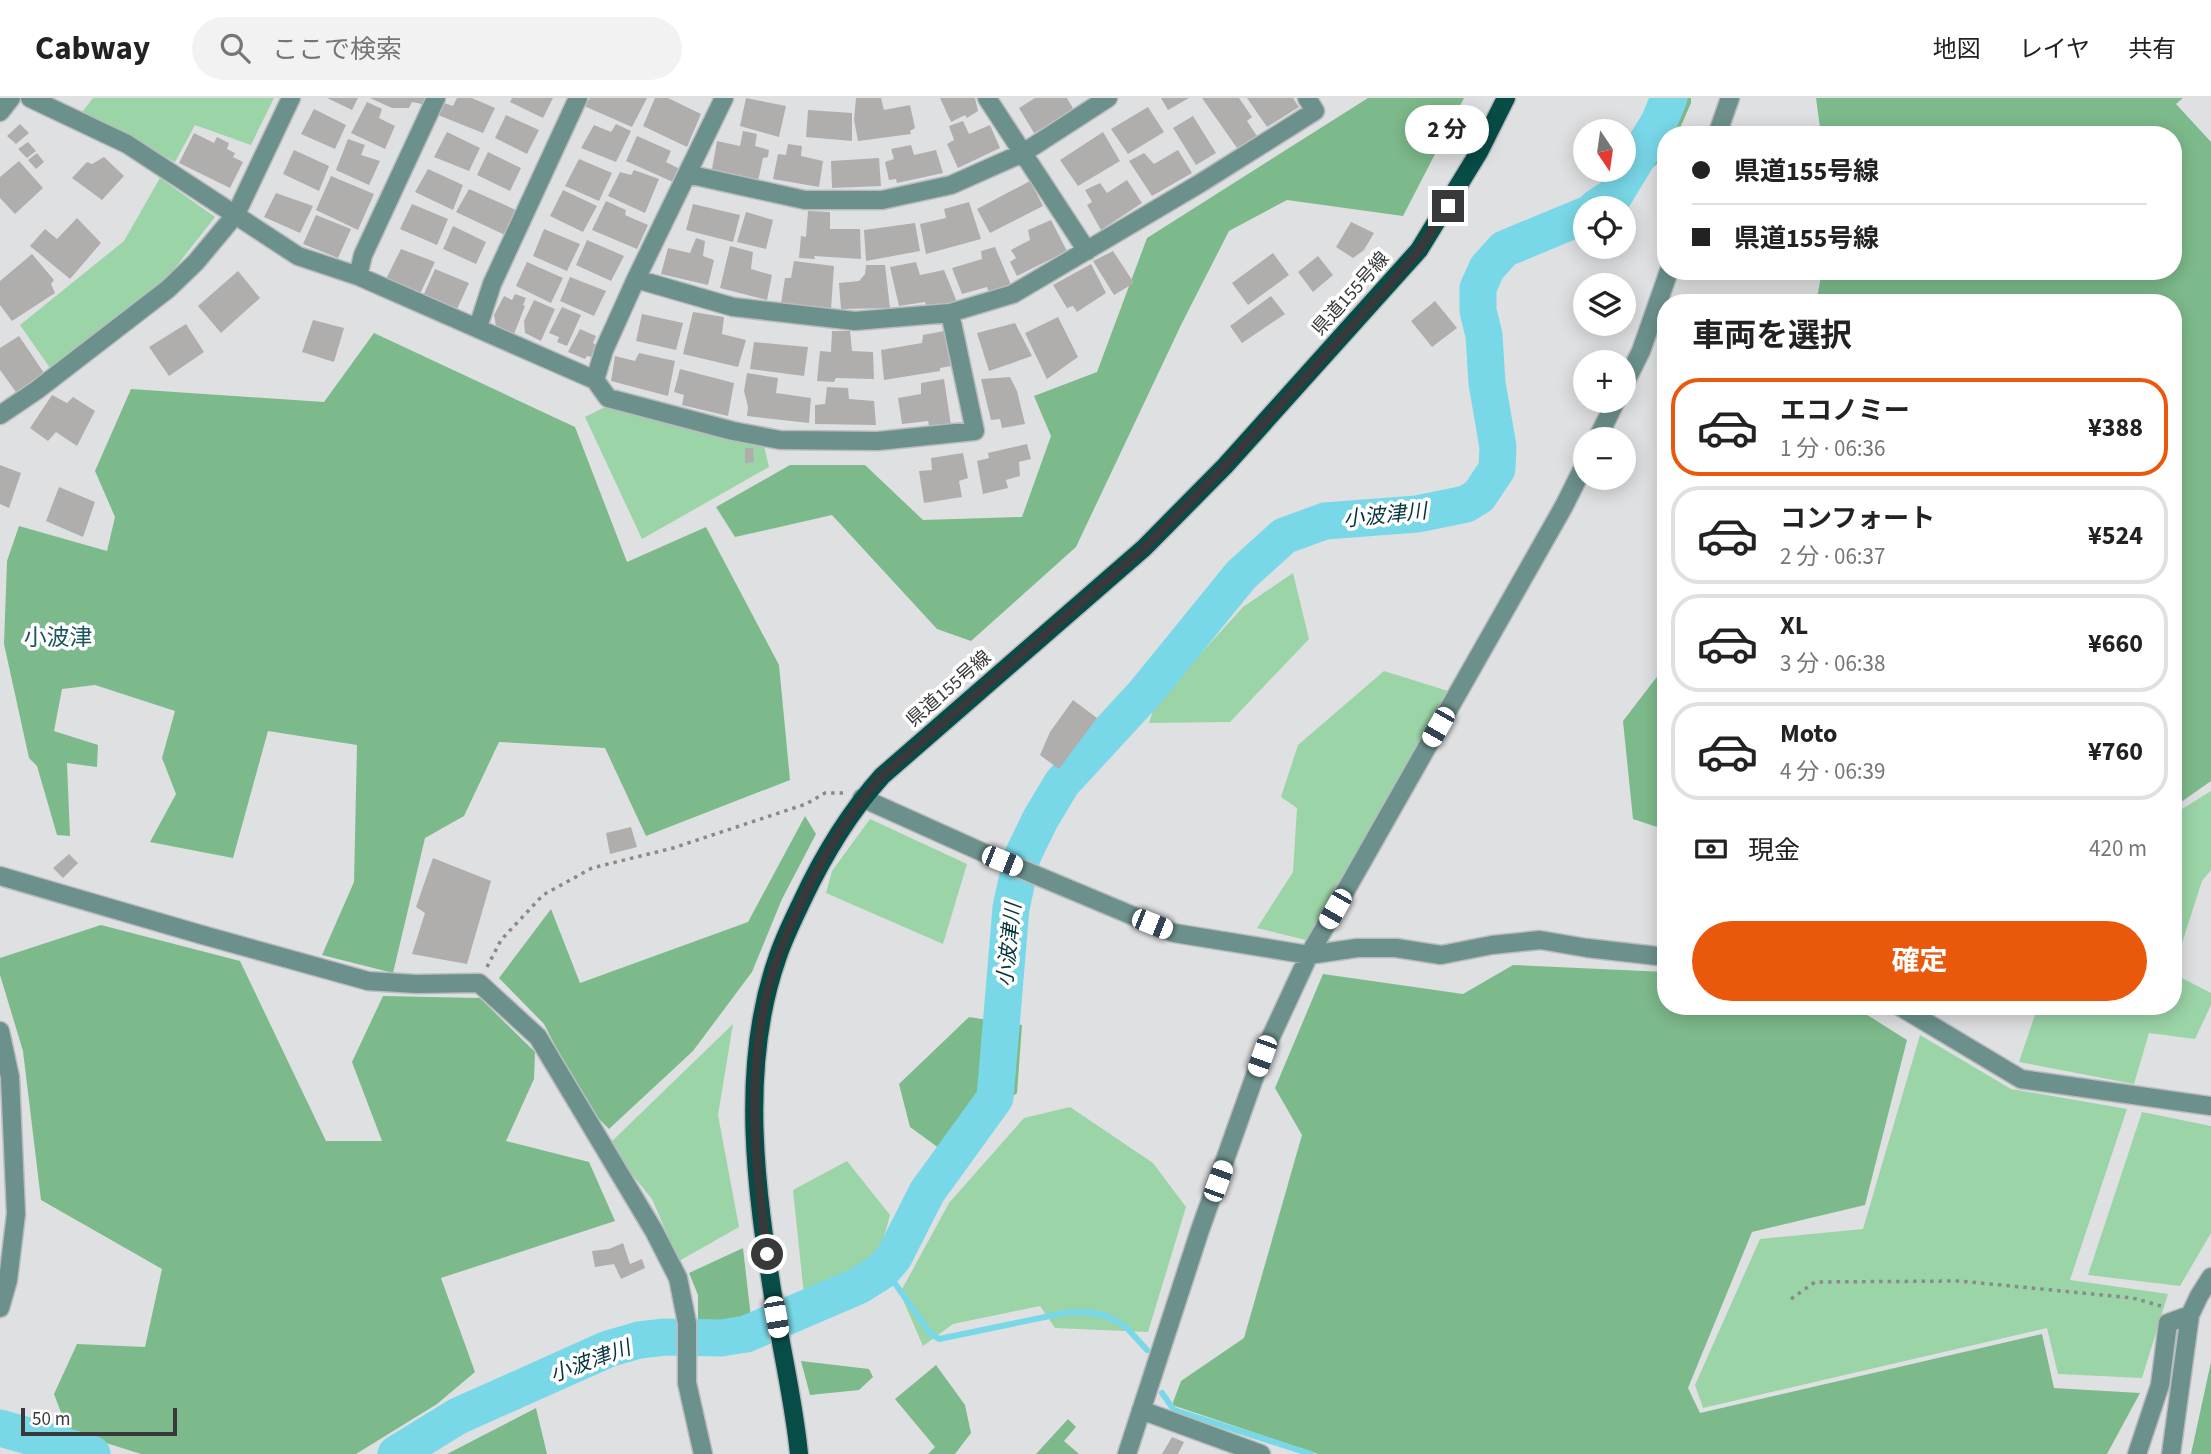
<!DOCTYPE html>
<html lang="ja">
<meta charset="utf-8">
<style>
:root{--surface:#fff;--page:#f2f2f2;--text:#222;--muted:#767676;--line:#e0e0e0;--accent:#ea580c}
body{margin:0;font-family:"Source Sans 3","Noto Sans JP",sans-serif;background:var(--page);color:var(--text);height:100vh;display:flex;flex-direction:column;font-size:26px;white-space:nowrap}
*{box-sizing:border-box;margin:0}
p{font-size:23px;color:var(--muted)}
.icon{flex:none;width:38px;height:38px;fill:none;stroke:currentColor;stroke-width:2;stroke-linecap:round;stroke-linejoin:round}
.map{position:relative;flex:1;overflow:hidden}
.drawer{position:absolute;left:1657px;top:196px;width:525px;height:721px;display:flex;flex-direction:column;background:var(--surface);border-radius:28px;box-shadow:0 4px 18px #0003}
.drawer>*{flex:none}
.hud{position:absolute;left:1657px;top:28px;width:525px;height:154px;border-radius:28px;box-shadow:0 4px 18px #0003;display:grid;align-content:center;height:154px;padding:0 35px;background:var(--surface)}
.needle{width:46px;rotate:167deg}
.controls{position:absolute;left:1573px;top:21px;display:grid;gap:14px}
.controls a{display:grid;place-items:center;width:63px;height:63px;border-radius:50%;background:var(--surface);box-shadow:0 4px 18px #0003;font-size:35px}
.scale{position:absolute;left:21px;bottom:18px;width:156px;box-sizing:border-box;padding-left:7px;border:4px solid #38393a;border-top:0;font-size:19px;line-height:24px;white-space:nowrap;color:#38393a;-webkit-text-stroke:5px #fff;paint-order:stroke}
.end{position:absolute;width:32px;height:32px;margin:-16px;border:9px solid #38393a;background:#fff;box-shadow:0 0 0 4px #fff}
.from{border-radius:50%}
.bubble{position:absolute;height:49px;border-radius:24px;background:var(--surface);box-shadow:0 4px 18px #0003;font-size:23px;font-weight:700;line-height:49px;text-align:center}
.car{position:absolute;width:21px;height:42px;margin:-21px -10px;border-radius:9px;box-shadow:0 0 5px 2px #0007;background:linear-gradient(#fff 24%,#345 0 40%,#fff 0 76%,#345 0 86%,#fff 0)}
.hud b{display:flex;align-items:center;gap:24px;height:66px;font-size:26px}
.hud b+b{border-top:2px solid var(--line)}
.hud i{width:18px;height:18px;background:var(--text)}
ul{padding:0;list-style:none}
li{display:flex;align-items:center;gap:21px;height:98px;margin:0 14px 10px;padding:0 21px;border:4px solid var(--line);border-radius:28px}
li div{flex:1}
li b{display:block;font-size:26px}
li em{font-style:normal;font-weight:700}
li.on{border-color:var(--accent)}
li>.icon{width:63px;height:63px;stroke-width:1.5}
h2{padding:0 35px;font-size:32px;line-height:84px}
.pay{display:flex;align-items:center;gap:18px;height:77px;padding:0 35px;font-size:26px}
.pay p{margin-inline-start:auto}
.primary-button{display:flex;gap:14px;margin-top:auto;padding:14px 35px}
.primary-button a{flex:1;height:80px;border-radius:42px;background:var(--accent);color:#fff;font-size:28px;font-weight:700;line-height:80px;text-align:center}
header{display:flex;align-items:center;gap:42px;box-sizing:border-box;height:98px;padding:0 35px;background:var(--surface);border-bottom:2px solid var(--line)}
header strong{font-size:33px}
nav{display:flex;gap:38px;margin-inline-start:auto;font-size:24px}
.search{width:490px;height:63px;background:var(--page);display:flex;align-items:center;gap:18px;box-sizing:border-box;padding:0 24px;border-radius:38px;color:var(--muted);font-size:26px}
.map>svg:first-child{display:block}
.green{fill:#9bd4a7}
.forest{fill:#7dba8b}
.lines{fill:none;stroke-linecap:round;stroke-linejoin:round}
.stream{stroke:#79d8e8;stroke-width:6}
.river{stroke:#79d8e8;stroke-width:37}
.building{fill:#b0aead}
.minor-casing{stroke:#babbbd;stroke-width:21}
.major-casing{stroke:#babbbd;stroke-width:21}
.path{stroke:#898a8b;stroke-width:3.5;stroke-dasharray:3.5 5;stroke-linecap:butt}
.minor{stroke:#6c918c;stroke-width:18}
.major{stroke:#074c47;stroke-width:18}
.route{stroke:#38393a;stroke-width:9}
.labels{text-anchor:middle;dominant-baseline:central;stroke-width:7;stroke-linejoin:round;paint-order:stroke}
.street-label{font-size:19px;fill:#38393a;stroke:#fff}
.water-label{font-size:21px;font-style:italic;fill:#06363d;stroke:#fff}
.quarter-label{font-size:23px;fill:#1c575d;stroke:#fff}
</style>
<header>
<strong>Cabway</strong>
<div class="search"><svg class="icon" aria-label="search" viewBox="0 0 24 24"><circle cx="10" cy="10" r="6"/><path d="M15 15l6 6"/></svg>ここで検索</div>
<nav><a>地図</a><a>レイヤ</a><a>共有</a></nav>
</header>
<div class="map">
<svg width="2211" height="1356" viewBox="0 0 2211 1356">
<rect width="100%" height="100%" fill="#dfe0e2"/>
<path class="green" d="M93,0H274L251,47L195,27L175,64L82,14Z
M160,80L215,119L164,184L50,270L20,227L124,143Z
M605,309L764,348L769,369L642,441L585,319Z
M1293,475L1309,541L1230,624L1149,625L1155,606L1243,509Z
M1384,573L1448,593L1306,842L1257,830L1293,774L1297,710L1281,699L1298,647Z
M2211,693V772L2202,783L2174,870V716Z
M870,721L967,766L943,846L826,795L832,773Z
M2174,876L2211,895V907L2195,941L2149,935L2134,986L2019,964L2038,908H2174Z
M733,926L718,1017L739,1129L679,1163L652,1101L608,1047Z
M1920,937L2011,991L2127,1011L2070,1182L2168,1196L2142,1280L2058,1276L2047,1230L1703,1310L1695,1287L1760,1141L1863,1131Z
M1070,1009L1153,1065L1186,1109L1148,1234L1055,1230L1040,1208L953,1226L923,1248L900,1195L949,1105L1024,1020Z
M2142,1014L2211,1028V1135L2180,1188L2088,1177Z
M847,1063L890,1117L869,1194L806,1216L793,1092Z"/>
<path class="forest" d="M1368,0H1464L1403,118L1287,102L1229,133L1182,225L1076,449L971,543L937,531L832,417L735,439L716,409L790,367H865L923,422L1022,419L1051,338L1034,298L1097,274L1147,140Z
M1657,0H1691V5L1677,37H1666V58L1626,93L1608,73L1624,72V51L1651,15Z
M1816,0H2183L2176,6L2211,44V683L2174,709V205H1816L1822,173H2174V37H1821Z
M374,235L575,329L627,464L706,429L779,567L790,682L646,738L605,650L499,644L464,718L425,740L393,875L322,857L354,784L357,647L268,633L233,760L150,744L176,696L162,660L175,613L95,587L62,591L54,633L98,647L97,669L67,665L70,738L57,737L37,668L29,660L4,546L7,463L19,428L107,453L115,419L95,373L131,291L324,304Z
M1666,567V732L1633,721L1623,623Z
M805,718L816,736L782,801L752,874L693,953L609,1031L587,1009L544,926L499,880L551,811L580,885L748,824Z
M101,827L240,863L326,1043H382L352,964L383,898L480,900L535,954L534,981L506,1043L589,1064L615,1123L441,1180L475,1274L437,1306L356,1356H141L68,1333L54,1296L77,1246L145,1249L162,1171L41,1102L23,953L0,877V860Z
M1513,867L1666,874V908H1853L1907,942L1865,1107L1752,1134L1688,1290L1700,1315L2042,1236L2054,1290L2140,1295L2107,1356H1318L1172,1307L1181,1283L1244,1240L1302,1037L1275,990L1323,876L1463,896Z
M969,919L1022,927L1017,995L943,1053L910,1029L899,986Z
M743,1150L754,1246L698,1256V1197L689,1175Z
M801,1263L869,1271L873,1279L859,1292L810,1297Z
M2211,1264V1356H2191Z
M936,1267L965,1307L971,1335L955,1356H928L935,1349L895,1301Z
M536,1310L547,1356H447Z
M1068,1321L1076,1329L1064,1343L1079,1356H1036Z"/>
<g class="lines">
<path class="stream" d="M884,1170L930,1235L939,1241L1064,1215L1086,1214L1107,1218L1125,1228L1147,1252
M1162,1295L1174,1312L1311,1356"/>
<path class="river" d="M1596,110L1614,98L1659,24L1669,0
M0,1330L92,1356
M396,1356L458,1318L608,1251L639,1242L665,1239L721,1240L746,1236L858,1188L882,1173L894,1159L927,1094L995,1000L1011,810L1022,759L1041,720L1062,685L1145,595L1241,477L1284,438L1325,423L1417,416L1466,406L1479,398L1497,371L1498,349L1487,285L1484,237L1478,213V190L1487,170L1504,151L1586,117"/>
</g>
<path class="building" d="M327,0H358L352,12Z
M370,0H425L422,6L412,4L409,10H392Z
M457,0H472L495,10L483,35L438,17L444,5L453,8Z
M512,0H553L543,20L510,4Z
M590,0H647L632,29L584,8Z
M655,0H668L701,16L687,49L643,28Z
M746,0L786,8L779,39L740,28Z
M856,0H881L884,12L910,7L915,30L910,33L911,36L858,43L854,22Z
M940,0H975L978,13L967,20L965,17L951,24Z
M1035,0H1067L1074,12L1034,35L1019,10Z
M1161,0H1189L1168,12Z
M1202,0H1239L1252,19L1247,23L1257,38L1237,50Z
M1247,0H1293L1299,9L1267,29Z
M367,4L382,11L379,20L395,28L385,51L351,35Z
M1148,9L1164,34L1128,56L1111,31Z
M314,11L346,27L335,51L301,36Z
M808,12L852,15V43L806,39Z
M506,17L539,32L527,56L495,40Z
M1193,18L1216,55L1196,67L1173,30Z
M963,23L969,36L990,27L1000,50L958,70L947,46L954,42L949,28Z
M20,26L29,35L16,46L7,38Z
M616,26L631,33L616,64L581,50L594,27L611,34Z
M743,33L757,36L755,48L769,52L768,59L763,60L758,83L712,71L717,43L740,48Z
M447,34L480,50L469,73L434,59Z
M1103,34L1120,63L1078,88L1060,62Z
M194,35L214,45L217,39L229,45L227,51L235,55L233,59L243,64L230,90L179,65Z
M637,38L671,53L666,64L678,70L673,84L626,63Z
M348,41L365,47L361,57L380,63L369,87L336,72Z
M28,44L36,53L27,60L18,51Z
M788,46L802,48L801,58L823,63L819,89L773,81L778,56L786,57Z
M911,47L914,57L936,52L943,75L897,85L896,81L889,82L885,64L894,61L891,51Z
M294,52L329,68L319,93L283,76Z
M1178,52L1192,75L1152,98L1129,63L1144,55L1154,66Z
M488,54L521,70L510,93L477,77Z
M37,55L44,64L36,71L28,62Z
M104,59L124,78L102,102L72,80L87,64L92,66Z
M879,60L881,88L832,90L831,63Z
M579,61L612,75L599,103L565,88Z
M19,63L43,90L15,116L0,100V79Z
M428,71L463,87L453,112L415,94Z
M634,72L659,81L645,115L608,98L620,74L631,77Z
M331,78L374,96L358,132L316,112Z
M1127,82L1142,105L1101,132L1087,107L1092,104L1085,92L1100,85L1107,95Z
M1030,83L1043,108L990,135L977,111Z
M469,91L516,112L505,137L456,114Z
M563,92L597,108L583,134L550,118Z
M276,95L313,108L300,135L264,119Z
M606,103L626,112L625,117L648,127L637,151L592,132Z
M969,104L981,141L926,156L920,126L946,120L944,111Z
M412,106L448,121L437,147L400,131Z
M693,106L740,117L733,144L686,132Z
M808,113L830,114V131H860L861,161L814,158L815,161L799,160L801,138L806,139Z
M746,114L773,122L766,151L737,144Z
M316,117L351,131L338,160L303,146Z
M77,120L101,145L70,181L30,148L45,131L57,141Z
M1051,122L1067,153L1017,178L1010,164L1016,160L1011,152L1030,142L1028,132Z
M1351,124L1374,135L1364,152L1353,160L1336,149Z
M915,125L920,153L866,163L864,132Z
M453,128L486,144L476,166L443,151Z
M544,131L580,146L567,173L533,158Z
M696,140L705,143L703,158L714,162L708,187L661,176L668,150L690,155Z
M587,142L624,158L611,183L576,167Z
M730,148L753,154L751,171L772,177L767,202L720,190Z
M995,149L1011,187L989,195L987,189L962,196L952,170L982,161L981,153Z
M401,151L435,164L419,198L385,183Z
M1113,153L1134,185L1114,197L1093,163Z
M1273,155L1289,177L1248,207L1232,185Z
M32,156L54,182L51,186L55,195L12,223L0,207V183Z
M1318,158L1333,177L1313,194L1298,174Z
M794,163L834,168L831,211L781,205L785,180H791Z
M527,164L563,180L551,205L516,188Z
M916,164L920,177L944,172L957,204L927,210L925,204L899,208L890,169Z
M1091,166L1106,195L1077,214L1073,208L1067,210L1053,187Z
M866,167H885L890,210L841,211L839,185L859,183L865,176Z
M435,171L469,185L457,211L424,196Z
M238,173L260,200L221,235L198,208Z
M570,179L606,193L594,218L560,203Z
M515,196L526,200L523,207L525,208L514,236L496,228L494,217L504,198L512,202Z
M1271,198L1285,216L1242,245L1230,228Z
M534,202L555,211L541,243L525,235L524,223Z
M1435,203L1457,230L1432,249L1411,223Z
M562,209L581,217L567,248L557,244L559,239L549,235Z
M693,214L724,219L722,236L746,242L738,269L683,256Z
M642,216L683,225L676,252L636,243Z
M1058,219L1078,259L1047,281L1025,235Z
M313,222L344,230L334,264L302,254Z
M1015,225L1032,258L989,273L977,235Z
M186,226L204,254L169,278L149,249Z
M580,231L596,238L593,245L598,248L592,259L587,258L585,261L568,254Z
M832,233H850L852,253L873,254L874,281L836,280L834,284L817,283L820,253L831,254Z
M944,233L951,268L940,270V273L884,282L881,252L922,245L923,237Z
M19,238L44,275L16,294L0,272V250Z
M754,244L808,249L804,278L750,271Z
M639,255L675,263L668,298L611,283L615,258L635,263Z
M680,271L734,285L728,318L682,307L684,297L674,294Z
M747,275L778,280L776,295L811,300L809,325L747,318L748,309L744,293Z
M1010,279L1017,293L1025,326L1002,330L1000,321L991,322L981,281Z
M944,281L951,327L930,331L928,323L902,326L898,300L921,296V285Z
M827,289L848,290L849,301L874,303L876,327L815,326V307L825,306Z
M52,297L67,305L73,299L95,313L77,348L56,334L48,343L30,330Z
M1027,346L1031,361L1019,364L1020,378L1006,382L1008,390L983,396L977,363L989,360L988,355Z
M745,350H753L754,364L745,365Z
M963,355L968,380L959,383L962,399L924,405L919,373L932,372L931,360Z
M0,367L21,375L9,410L0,406Z
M59,389L95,404L83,439L46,423Z
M1073,602L1097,620L1059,671L1040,657L1050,634Z
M631,729L637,749L610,756L606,735Z
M69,756L78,765L63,780L53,770Z
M433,760L491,783L467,866L412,856L425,815L416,809Z
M623,1145L630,1166L642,1161L645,1170L621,1181L614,1166L595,1169L592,1153L609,1151Z
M1172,1339L1184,1344L1178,1356H1162Z"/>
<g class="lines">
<g class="minor-casing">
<path id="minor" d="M30,0L127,46L298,158L358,178L595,282L608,300L733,333L780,342L878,343L975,333L950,215
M987,0L1087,153
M0,14L11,0
M1717,37L1730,0
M687,76L805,102H882L951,87L1023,55L1108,0
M358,178L363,157L436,0
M636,181L733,209L855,223L950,215L1013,196L1199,86L1315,13L1307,0
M478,229L492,186L578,0
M595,282L604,252L636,181L724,0
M1624,287L1641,253L1669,173
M0,317L37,292L168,191L196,164L236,116L291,0
M1597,341L1616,303
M862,700L1002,763L1174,835L1309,857L1357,850H1396L1441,857L1492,847L1540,842L1587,850L1666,859
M0,778L199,836L368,883L416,886L479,885L538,939L654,1133L678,1180L687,1225V1285L703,1356
M1899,908L2021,981L2211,1008
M0,933L10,979L16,1116L8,1182L0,1210
M1141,1312L1261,1356
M1127,1356L1200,1132L1262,958L1309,857L1564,408L1586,364
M2137,1356L2160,1287L2168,1225L2190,1217
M2171,1356L2190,1217L2199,1198L2211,1179"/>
</g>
<g class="major-casing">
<path id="major" d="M799,1356C794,1305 782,1255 774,1204C756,1093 739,970 777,861C783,842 793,822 802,803C823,758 849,715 882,678L1144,450L1225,368L1419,152L1479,54L1506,0"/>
</g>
<path class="path" d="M487,869L501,842L543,797L592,770L673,750L806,706L825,695H843
M1791,1201L1815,1184L1960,1183L2133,1200L2161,1208"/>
<use href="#minor" class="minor"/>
<use href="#major" class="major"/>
</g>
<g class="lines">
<path class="route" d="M767,1156C754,1059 744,955 777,861C784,840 795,819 804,798C825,755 850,713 882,678L1144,450L1225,368L1387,189L1419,152L1448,108"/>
</g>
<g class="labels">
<g class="street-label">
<text transform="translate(1351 196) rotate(-48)">県道155号線</text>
<text transform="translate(949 591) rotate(-41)">県道155号線</text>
</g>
<g class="water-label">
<text transform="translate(1385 417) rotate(-6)">小波津川</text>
<text transform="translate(1009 847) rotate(-84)">小波津川</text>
<text transform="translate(590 1263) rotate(-20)">小波津川</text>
</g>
<g class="quarter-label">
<text x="58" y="539">小波津</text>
</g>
</g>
</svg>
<div class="controls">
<a><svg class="needle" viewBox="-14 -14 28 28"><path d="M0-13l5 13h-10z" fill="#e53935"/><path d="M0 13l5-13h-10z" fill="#767676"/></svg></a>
<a><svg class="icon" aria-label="locate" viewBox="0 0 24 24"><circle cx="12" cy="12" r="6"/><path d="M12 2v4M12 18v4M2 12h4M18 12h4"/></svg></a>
<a><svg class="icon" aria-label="layers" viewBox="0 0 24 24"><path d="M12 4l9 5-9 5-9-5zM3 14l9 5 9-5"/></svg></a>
<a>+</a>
<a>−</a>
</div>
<div class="scale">50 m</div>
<i class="end from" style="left:767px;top:1156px"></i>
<i class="end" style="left:1448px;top:108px"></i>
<div class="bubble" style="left:1405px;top:7px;width:84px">2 分</div>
<i class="car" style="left:1438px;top:629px;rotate:210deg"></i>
<i class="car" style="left:1002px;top:763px;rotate:112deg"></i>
<i class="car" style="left:1335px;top:811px;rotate:210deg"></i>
<i class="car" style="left:1152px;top:826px;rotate:112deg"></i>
<i class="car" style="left:1262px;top:958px;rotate:200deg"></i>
<i class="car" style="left:1218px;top:1083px;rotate:20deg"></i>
<i class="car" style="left:776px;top:1219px;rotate:170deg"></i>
<div class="hud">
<b><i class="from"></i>県道155号線</b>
<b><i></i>県道155号線</b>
</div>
<section class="drawer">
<h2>車両を選択</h2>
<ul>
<li class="on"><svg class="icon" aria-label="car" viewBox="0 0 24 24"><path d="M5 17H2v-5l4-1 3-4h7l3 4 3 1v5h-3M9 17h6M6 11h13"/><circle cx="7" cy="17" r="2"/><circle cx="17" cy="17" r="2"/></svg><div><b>エコノミー</b><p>1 分 · 06:36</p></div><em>¥388</em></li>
<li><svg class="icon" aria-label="car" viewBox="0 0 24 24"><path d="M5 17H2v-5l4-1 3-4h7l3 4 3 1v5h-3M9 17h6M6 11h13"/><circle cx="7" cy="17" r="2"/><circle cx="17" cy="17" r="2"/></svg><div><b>コンフォート</b><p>2 分 · 06:37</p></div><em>¥524</em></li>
<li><svg class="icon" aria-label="car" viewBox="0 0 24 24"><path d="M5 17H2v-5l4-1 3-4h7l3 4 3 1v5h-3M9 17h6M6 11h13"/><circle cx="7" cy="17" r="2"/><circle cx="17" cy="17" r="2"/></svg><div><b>XL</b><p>3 分 · 06:38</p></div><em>¥660</em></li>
<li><svg class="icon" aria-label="car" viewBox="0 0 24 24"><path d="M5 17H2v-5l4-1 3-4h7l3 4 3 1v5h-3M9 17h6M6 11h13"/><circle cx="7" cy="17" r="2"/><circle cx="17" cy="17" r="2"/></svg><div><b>Moto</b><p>4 分 · 06:39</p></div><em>¥760</em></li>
</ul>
<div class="pay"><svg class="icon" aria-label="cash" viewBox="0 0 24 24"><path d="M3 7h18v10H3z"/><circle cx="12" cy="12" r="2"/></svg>現金<p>420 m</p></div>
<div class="primary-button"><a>確定</a></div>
</section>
</div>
